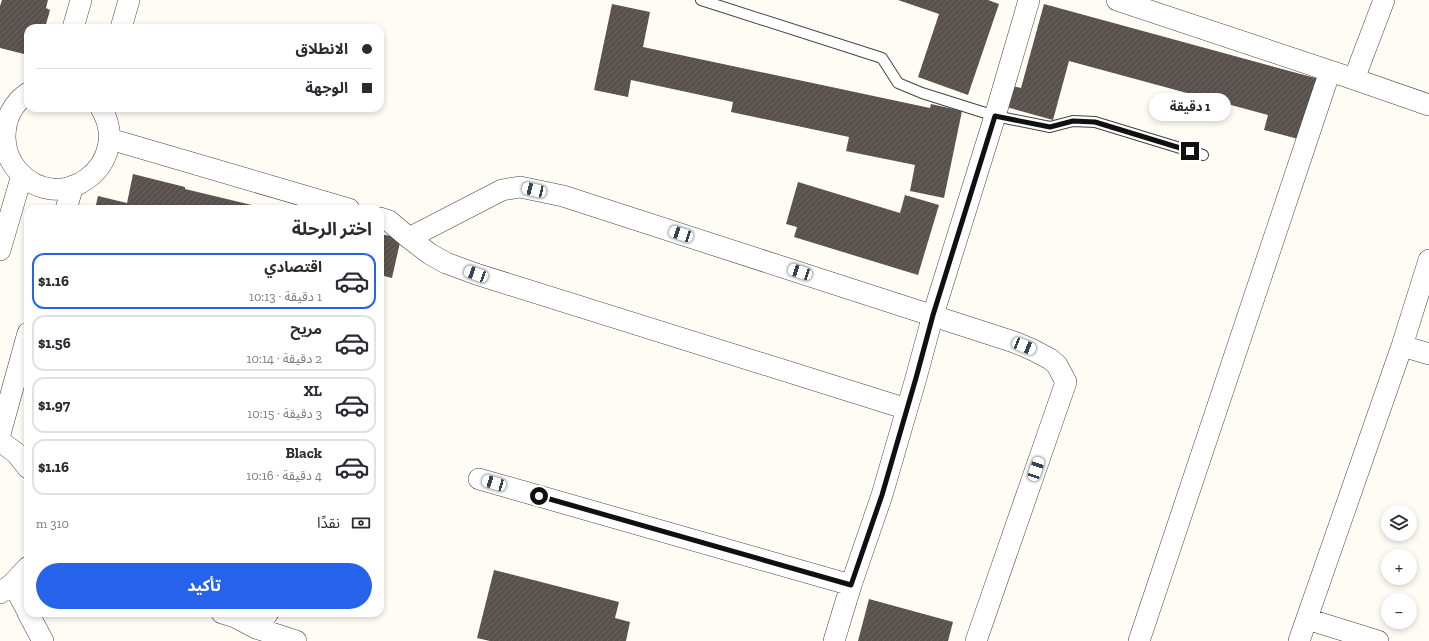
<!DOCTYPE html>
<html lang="ar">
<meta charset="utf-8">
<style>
:root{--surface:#fff;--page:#f7f7f7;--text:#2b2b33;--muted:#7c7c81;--line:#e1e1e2;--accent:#2563eb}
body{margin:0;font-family:"Zilla Slab","Noto Sans Arabic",serif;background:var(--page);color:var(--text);direction:rtl;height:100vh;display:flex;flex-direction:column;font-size:15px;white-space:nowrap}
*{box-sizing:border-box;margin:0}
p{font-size:13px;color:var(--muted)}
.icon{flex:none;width:22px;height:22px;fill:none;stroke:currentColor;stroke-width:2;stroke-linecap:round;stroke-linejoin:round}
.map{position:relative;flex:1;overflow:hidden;direction:ltr}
.drawer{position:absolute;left:24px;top:205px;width:360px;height:412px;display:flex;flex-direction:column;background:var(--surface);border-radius:12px;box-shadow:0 2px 6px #0003;direction:rtl}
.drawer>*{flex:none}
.hud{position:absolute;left:24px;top:24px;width:360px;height:88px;border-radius:12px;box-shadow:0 2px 6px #0003;direction:rtl;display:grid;align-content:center;height:88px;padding:0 12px;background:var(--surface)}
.buttons{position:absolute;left:1381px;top:505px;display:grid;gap:8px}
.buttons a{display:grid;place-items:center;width:36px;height:36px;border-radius:50%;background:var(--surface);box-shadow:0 2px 6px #0003;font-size:20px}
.end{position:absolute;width:18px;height:18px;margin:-9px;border:5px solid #101010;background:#fff;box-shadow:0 0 0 2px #fff}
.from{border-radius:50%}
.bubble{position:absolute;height:28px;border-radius:14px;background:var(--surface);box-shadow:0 2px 6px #0003;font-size:13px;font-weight:700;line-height:28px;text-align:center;direction:rtl}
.car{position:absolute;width:12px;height:24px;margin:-12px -6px;border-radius:5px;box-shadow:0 0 3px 1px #0007;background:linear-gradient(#fff 24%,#345 0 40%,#fff 0 76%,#345 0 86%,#fff 0)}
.hud b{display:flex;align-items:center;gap:14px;height:38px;font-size:15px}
.hud b+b{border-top:1px solid var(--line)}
.hud i{width:10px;height:10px;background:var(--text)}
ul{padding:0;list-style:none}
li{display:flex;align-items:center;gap:12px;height:56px;margin:0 8px 6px;padding:0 4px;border:2px solid var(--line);border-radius:12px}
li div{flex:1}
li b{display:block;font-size:15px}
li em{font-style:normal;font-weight:700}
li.selected{border-color:var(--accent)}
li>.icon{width:36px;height:36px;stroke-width:1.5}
h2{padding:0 12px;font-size:18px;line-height:48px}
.pay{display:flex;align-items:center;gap:10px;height:44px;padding:0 12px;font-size:15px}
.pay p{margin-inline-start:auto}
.button{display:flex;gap:8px;margin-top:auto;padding:8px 12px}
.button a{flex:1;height:46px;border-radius:24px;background:var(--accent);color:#fff;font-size:16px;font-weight:700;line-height:46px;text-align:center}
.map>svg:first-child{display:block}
.building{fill:url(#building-hatch)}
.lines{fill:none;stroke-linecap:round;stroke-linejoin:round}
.lane-casing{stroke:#434343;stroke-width:12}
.street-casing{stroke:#434343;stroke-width:22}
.lane{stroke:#fff;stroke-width:10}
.street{stroke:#fff;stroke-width:21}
.route{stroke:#101010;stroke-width:5}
</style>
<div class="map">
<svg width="1429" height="641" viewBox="0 0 1429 641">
<defs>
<pattern id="building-hatch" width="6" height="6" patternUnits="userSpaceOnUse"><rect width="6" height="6" fill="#58514d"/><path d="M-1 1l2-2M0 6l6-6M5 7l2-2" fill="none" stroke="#6b6562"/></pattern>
</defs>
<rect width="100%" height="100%" fill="#fefcf4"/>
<path class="building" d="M2,0H48L46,8L50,10L45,28H28V55L0,48V6Z
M898,0H988L999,4L968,95L918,77L939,14Z
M612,4L650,12L643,47L930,108L931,104L962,111L944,198L910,191L915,165L846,151L849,137L731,112L733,102L631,80L628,97L594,90Z
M1044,4L1319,79L1302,140L1264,130L1268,115L1069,61L1053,120L1003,106L1008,85L1021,88Z
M133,174L185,187V189L269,209H95L98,196L127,203Z
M798,182L900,213L905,195L939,205L918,275L794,237L797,227L786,224Z
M380,234L401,238L392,278L380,275Z
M494,570L619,602L615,618L630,622L626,641H490L477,638Z
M869,599L953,622L948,641H858Z"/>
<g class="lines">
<g class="lane-casing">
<path id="lane" d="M701,0L882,58L898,83L922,93L995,116L1050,127L1073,121L1095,122L1203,155"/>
</g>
<g class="street-casing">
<path id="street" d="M1117,0L1354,79L1429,105
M73,28L81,0
M121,28L129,0
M1354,79L1384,0
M28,93C13,103 5,119 5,137C5,150 10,162 18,171C61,219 134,163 101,108
M110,139L349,209
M66,209L73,186
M380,218L389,221L409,238L430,254L446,263L476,274L907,409
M409,238L502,190L520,187L563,196L1014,342L1033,350L1050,359L1057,365L1066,382L976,641
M0,250L22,175
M1402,346L1429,354
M0,434L28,333
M0,441L16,453L28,468
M479,479L851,585
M13,584L28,612
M0,593L12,584L28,567
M28,613L43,641
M222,613L235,617L256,628L296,641
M1307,619L1378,641
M256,628L268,613
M834,641L851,585L882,495L916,378L933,315L995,116L1029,0
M1139,641L1330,71
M1299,641L1402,346L1429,260"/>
</g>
<use href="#lane" class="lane"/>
<use href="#street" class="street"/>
</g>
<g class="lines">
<path class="route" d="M539,496L851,585L882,495L916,378L933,315L995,116L1050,127L1073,121L1095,122L1190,151"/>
</g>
</svg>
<div class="buttons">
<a><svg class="icon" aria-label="layers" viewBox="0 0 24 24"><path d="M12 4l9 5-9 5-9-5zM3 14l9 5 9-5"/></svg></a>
<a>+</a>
<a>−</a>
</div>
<i class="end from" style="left:539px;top:496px"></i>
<i class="end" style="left:1190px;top:151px"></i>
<div class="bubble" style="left:1149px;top:93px;width:82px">1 دقيقة</div>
<i class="car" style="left:534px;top:190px;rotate:283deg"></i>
<i class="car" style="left:681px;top:234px;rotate:288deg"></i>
<i class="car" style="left:800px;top:272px;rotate:288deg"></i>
<i class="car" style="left:476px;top:274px;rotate:290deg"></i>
<i class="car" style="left:1024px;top:346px;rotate:112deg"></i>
<i class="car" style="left:1036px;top:469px;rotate:19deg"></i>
<i class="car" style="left:494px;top:483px;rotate:286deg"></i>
<div class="hud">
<b><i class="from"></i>الانطلاق</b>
<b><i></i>الوجهة</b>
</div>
<section class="drawer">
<h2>اختر الرحلة</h2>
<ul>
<li class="selected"><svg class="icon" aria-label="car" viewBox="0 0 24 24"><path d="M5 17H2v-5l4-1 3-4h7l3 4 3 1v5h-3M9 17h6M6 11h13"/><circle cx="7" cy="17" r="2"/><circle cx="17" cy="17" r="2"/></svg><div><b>اقتصادي</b><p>1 دقيقة · 10:13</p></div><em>$1.16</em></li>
<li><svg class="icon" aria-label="car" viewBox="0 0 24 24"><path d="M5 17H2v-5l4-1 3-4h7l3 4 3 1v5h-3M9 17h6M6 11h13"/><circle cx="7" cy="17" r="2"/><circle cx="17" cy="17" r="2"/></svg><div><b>مريح</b><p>2 دقيقة · 10:14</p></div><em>$1.56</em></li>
<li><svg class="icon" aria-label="car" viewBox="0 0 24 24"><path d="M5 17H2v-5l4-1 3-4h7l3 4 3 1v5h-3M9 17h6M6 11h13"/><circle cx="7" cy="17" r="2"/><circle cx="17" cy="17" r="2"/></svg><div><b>XL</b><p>3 دقيقة · 10:15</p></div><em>$1.97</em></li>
<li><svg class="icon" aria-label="car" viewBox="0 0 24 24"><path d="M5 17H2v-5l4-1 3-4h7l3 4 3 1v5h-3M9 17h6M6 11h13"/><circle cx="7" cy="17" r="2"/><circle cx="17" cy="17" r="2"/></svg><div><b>Black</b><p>4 دقيقة · 10:16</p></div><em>$1.16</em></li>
</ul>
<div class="pay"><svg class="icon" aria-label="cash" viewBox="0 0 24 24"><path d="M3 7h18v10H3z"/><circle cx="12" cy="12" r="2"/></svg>نقدًا<p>310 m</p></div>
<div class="button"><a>تأكيد</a></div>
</section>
</div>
